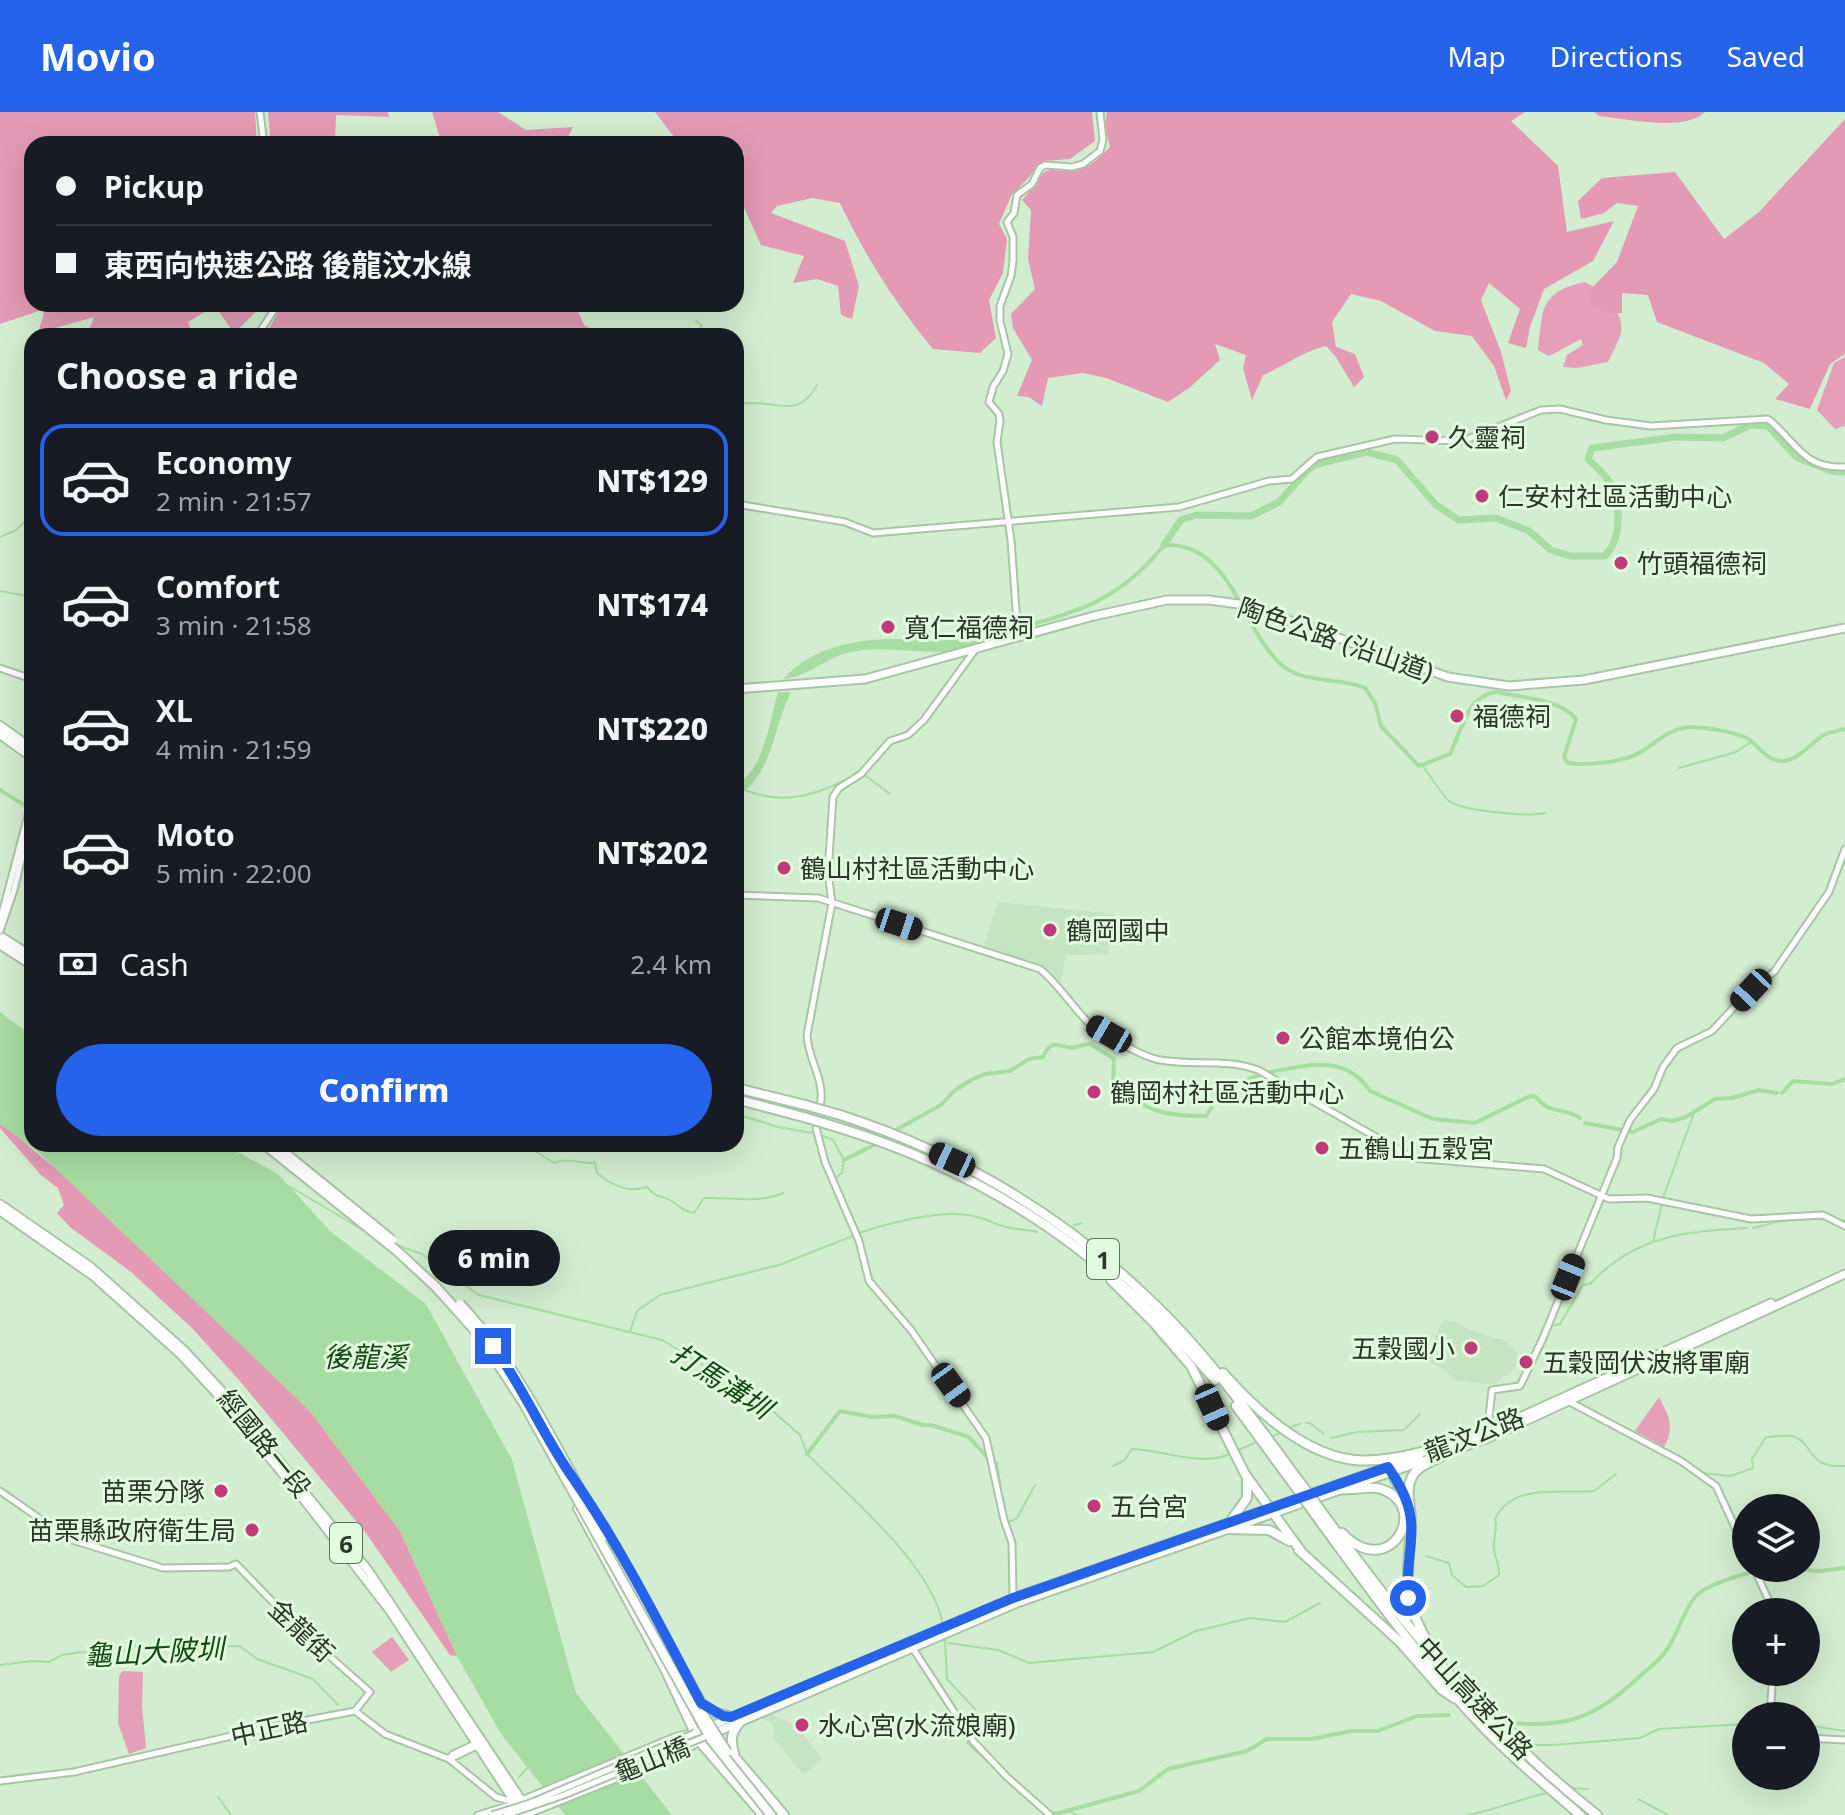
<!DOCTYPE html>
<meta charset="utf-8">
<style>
:root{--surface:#171b24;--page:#20242c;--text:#f1f3f6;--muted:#9ea1a6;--line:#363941;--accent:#2563eb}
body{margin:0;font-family:"Noto Sans","Noto Sans TC",sans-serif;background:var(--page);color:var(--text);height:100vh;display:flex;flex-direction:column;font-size:30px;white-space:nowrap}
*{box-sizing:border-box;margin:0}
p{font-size:26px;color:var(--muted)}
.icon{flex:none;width:44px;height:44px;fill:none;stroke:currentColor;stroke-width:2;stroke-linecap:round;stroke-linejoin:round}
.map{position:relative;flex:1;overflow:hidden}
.panel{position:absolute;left:24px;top:216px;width:720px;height:824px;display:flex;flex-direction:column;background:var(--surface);border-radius:24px;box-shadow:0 8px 32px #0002}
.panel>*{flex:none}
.top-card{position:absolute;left:24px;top:24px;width:720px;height:176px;border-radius:24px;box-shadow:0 8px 32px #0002;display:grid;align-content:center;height:176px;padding:0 32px;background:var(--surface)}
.tools{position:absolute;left:1732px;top:1382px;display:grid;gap:16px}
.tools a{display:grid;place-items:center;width:88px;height:88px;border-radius:50%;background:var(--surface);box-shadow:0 8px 32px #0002;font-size:40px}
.end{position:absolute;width:36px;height:36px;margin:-18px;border:10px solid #2563eb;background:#fff;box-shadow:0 0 0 4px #fff}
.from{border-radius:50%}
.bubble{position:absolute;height:56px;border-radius:28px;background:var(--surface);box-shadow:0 8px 32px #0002;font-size:26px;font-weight:800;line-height:56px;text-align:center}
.car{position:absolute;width:24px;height:48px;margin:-24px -12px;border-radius:10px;box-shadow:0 0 6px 2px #0007;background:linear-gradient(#222 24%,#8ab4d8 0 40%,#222 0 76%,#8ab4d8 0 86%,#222 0)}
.top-card b{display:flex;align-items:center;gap:28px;height:76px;font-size:30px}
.top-card b+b{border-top:2px solid var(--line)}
.top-card i{width:20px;height:20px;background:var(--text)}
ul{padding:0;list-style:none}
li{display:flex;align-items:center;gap:24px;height:112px;margin:0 16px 12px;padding:0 16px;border:4px solid transparent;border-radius:24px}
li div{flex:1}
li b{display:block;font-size:30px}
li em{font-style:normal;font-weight:800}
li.active{border-color:var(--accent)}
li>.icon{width:72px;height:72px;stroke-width:1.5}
h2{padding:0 32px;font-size:36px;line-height:96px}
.pay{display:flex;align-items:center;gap:20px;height:88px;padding:0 32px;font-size:30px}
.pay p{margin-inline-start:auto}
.cta{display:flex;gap:16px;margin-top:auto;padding:16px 32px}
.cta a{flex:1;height:92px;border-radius:48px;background:var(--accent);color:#fff;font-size:32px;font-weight:800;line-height:92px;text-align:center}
header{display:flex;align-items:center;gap:48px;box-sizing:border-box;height:112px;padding:0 40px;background:var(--accent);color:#fff}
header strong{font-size:38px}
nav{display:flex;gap:44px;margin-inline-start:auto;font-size:28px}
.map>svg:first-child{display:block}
.built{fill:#c5e4c1}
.green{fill:#e59fb8}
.forest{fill:#e499b4}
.water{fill:#a7dca2}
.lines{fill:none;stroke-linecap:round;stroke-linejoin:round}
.stream{stroke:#a7dca2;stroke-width:2}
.canal{stroke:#a7dca2;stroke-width:4}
.river{stroke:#a7dca2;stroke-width:7}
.minor-casing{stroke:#aac4a7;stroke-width:9}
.major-casing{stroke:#aac4a7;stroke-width:11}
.highway-casing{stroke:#aac4a7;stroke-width:12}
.minor{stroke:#fff;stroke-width:5}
.major{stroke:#fff;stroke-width:7}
.highway{stroke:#fff;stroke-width:8}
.minor-bridge-casing{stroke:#aac4a7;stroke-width:9;stroke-linecap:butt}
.highway-bridge-casing{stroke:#aac4a7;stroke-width:12;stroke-linecap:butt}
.minor-bridge{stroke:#fff;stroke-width:5}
.highway-bridge{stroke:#fff;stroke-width:8}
.route{stroke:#2563eb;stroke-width:10}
.poi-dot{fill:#c13a79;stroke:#e0fbdd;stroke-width:3}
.labels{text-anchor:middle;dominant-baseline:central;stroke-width:6;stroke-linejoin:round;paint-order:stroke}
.shield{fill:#e0fbdd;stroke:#61705f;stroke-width:2}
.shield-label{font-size:24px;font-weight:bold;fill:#2b3529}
.poi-label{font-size:26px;fill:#2b3529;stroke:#e0fbdd;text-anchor:start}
.street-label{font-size:26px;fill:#2b3529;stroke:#e0fbdd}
.water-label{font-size:28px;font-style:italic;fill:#154912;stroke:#e0fbdd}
</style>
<header>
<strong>Movio</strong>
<nav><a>Map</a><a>Directions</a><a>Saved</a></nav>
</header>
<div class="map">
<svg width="1845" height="1703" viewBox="0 0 1845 1703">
<rect width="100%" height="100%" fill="#d3edd0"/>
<path class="built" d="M998,790L1114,802L1108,842L1066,843L1061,870L1041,854L984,834Z
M1443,1208L1458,1210L1467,1217L1506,1229L1518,1242L1516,1255L1493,1273L1454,1268L1443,1256L1425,1248Z
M770,1601L796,1614L822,1646L804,1663L774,1627V1613L760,1605Z"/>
<path class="green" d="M1585,170C1603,179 1624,198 1621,220C1619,230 1612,241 1608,250L1577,256L1563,255L1567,243L1583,233L1581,227L1549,244L1538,238C1543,196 1540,180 1585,170Z
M1845,245V314L1835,317L1817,298L1834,251Z
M1659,1285C1669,1304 1675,1315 1664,1335L1635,1319Z
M392,1525L409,1548L391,1560L372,1540Z
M123,1559L143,1560L142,1594L146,1636L129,1642L118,1611L119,1564Z"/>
<path class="forest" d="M0,0H255L257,32H32V192H264L234,221L215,194L188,210L193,224H87L94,205L38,221L45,197L0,212Z
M268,0H388L389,5L336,3L335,32H271Z
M432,0H498L526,18L573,15L565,32H442Z
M655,0H1092L1095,29L1070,47L1044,49L1011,84L999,112L1007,127L1003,161L989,188L996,226L980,241L933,237C894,190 866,145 840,91L812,86L777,94L771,101L845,129L859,174L852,207L841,203L838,174L817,167L793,171L804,144L761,133L736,78V51L745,41L736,38V32L674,25Z
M1107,0H1525L1511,9L1558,54L1567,120L1614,109L1593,149L1544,177L1530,215L1526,236L1508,231L1520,197L1489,171L1481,188L1501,240L1511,279L1506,288L1494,254L1472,224L1435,219L1381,189L1351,182L1332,210L1336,235L1355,242L1364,265L1354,275L1336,245L1326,234C1303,239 1285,254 1263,263L1252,288L1243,256L1246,243L1215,232L1220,248L1189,276L1168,290L1106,266L1083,261L1048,266L1042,294L1029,285L1017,284L1032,248L1013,216L1011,202L1035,177L1028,147L1031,98L1022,88C1030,81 1040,61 1047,59C1052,57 1060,59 1066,59C1087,59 1096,49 1110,35L1105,13Z
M1594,0H1705C1685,20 1627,7 1599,4Z
M1845,7V242L1830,252L1810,297L1775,287L1789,272L1764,251L1657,210L1648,183L1622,181V201H1606L1590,192L1588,180L1617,150L1638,94L1617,91L1604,101L1581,107L1578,89L1602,66L1675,60L1724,127L1759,100Z
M296,192H575L584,213L604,224H265L282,193Z
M0,1010L105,1098L310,1299L400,1419L457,1544L450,1543L366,1421L239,1268L192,1216L131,1160L70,1115L57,1101L64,1093L58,1076L41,1063L0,1016Z"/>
<path class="water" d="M1015,514V520C991,527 962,540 937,540C909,540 879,534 851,540C826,545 807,566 783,567C816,531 864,526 910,527C919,527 927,530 935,529C962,528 989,520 1015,514Z
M778,580H791C773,615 773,664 736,684V673C764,658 770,608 778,580Z
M0,900L32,924V1032H223L278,1062L330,1119L426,1192L512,1348L576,1581L672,1703H565L501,1622L457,1544L400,1419L310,1299L38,1040L0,1012Z"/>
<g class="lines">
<path class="stream" d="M696,209L701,213L699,224
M736,281L740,291
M736,301L741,292C773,285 796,311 817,273
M0,425L16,418L32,403
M0,479L32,485
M1422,653C1426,659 1446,687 1449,689C1462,699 1529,705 1545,701
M1679,656L1736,640L1751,630
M862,661L890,682
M745,678C784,694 817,683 853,664
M736,1002L778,1015L812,1021
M820,1023L833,1028L844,1048L842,1061L835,1066
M383,1032L387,1038L413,1032
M524,1032L554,1051C568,1045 580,1052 595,1051L597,1061C611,1073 629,1081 647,1075C659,1088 658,1082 670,1088C679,1094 683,1099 694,1101L704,1086C730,1085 758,1092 783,1081
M289,1074L373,1124
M1663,1086L1694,1001
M1840,1108L1845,1109
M1074,1113L1082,1111
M1753,1116L1780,1109L1813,1106L1826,1108
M859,1121C890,1111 945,1096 977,1105C987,1107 996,1113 1006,1115C1017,1118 1027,1117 1037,1120
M1653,1130L1662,1092
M394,1132L422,1142L479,1183L662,1228L759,1287L800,1323L807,1342C849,1384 933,1454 943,1513
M1552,1214L1560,1212L1583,1173L1590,1172C1635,1123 1685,1120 1747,1116
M630,1219L637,1199L660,1183L779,1153L853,1124
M1306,1311H1310L1324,1322
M1287,1316L1300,1312
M1273,1324L1282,1320
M1331,1326L1357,1320L1404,1318L1420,1302
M1236,1339L1257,1330
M992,1348L997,1351L1004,1398
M1113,1354L1125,1348L1132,1337C1163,1338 1201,1355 1230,1342
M1703,1361L1730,1364L1753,1356L1752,1347L1766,1325C1773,1325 1785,1323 1792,1324C1816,1331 1804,1356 1845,1354
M1005,1409L1009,1410L1017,1406L1035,1373
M1426,1444L1449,1451L1452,1463L1466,1475L1483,1474L1499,1463C1500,1453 1494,1445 1494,1435C1493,1424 1498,1418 1495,1407C1513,1370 1560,1382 1594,1379L1616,1362
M945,1527L947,1567L975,1597L970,1621
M948,1531L998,1538L1029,1551L1153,1540L1196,1519L1250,1506L1285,1510L1320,1491
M0,1553L32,1549L49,1550L62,1543L82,1540L112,1544L133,1534L172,1536L196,1531L210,1535L240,1534L257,1547L313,1567L338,1593
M1508,1611L1536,1633H1553L1640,1626L1659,1617L1746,1612
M1806,1613L1845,1619
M968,1627L967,1631L1000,1661
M519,1665L529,1654
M1569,1676L1588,1677
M218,1685L231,1703
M1638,1687L1668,1703
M1070,1699L1077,1703
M1468,1703C1495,1698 1520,1687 1547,1681"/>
<path class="canal" d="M1018,516C1081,500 1123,485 1164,433C1233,430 1240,518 1283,554C1305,572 1339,565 1365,576L1375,591L1381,614L1419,654L1450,642C1462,619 1466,585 1495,580C1519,585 1561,587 1576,607L1564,645L1568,651C1586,654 1625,650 1641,640C1656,631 1666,619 1684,616C1698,613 1738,620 1750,628C1760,636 1766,647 1780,649C1797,650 1809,633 1822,624C1828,620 1837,619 1845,617
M0,678L32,698
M1270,960C1307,953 1346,942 1370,979L1433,1007L1475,1011L1530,984L1536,985C1550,1003 1564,995 1580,1006
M1782,981L1793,969L1832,972L1845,967
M1585,1011L1633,1020L1661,1007L1672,1009L1686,1005L1715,987L1732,986L1759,978L1777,981
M896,1018L941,993L954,979L971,968L985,962L1010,959L1029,947L1043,945C1054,922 1060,939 1077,935C1081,934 1085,932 1090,932L1114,947L1113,972C1148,1000 1163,1004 1206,1004L1223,977L1259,963
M844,1048L874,1033
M807,1342L840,1299L872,1305L895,1304L923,1313H931L969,1325L987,1345
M1779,1456L1819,1459L1845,1456
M1501,1610C1563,1617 1594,1608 1639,1565C1648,1557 1659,1549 1666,1539C1678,1523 1682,1501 1695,1485C1708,1470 1749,1461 1768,1456
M1050,1702L1059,1701L1139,1679L1168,1657L1247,1639L1267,1627H1311L1352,1619H1378L1417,1604L1449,1603"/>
<path class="river" d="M1164,433L1181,408L1196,403L1251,404L1279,390L1307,359L1317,352L1367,340L1397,348L1436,393L1459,408L1496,406L1529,419L1551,438L1570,444H1605C1622,426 1621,393 1610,371C1605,362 1595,354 1588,347L1592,336L1676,325L1723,326L1750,313L1768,314L1796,345L1831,359L1845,360"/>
<g class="minor-casing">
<path id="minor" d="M260,0L264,32
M257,224L278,192
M736,392L845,410L873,421L1179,395L1269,369L1292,367L1317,345L1395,327L1463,329L1541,298L1560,297L1606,308L1651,314L1768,307C1796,329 1802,357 1845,355
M1018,525L1011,428L997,330L1000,309L999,302L989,290L993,275L1003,259L1008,242L1000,209V194L1011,164L1013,149V125L1007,110L1014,101L1017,83L1032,72L1040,56L1045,53L1072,55L1083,52L1100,39L1103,28L1100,0
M0,556L32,567
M736,783L818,786L1040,857C1058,872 1069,890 1085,907C1097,920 1143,945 1160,948C1192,954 1227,946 1258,958L1413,1046L1544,1057L1609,1087L1647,1086L1751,1107L1823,1103L1845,1114
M0,809L32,688
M0,819L14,778L32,703
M820,994C826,968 808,949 807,923L832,791L828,760L833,685L839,676L861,662L890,629L908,623L924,608L975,538
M816,1016L825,1050L859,1129L869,1169L911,1218L986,1326L1004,1408L1012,1431L1013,1485
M1568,1289L1681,1349L1716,1374L1746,1439
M1487,1322L1492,1278L1520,1274L1543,1226L1617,1046L1618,1035L1630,1008L1654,977L1663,955L1677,936L1712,919L1754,874L1774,860L1829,780L1845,737
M0,1379L69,1427L163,1456L229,1455L236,1452L300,1518L370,1580L355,1599
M1754,1456L1774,1500
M912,1535L973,1629L1007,1665L1050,1703
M1770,1604L1773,1560
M1806,1626L1845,1628
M449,1647L453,1642L479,1630
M450,1647L481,1632
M0,1669L74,1660L271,1615L355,1599L385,1622L449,1647L496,1685L515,1691
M478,1703L514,1692"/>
</g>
<g class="major-casing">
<path id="major" d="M736,577L865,567L1094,504L1167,488H1209L1246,493L1448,565L1509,574L1584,568L1845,516
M0,1092L91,1155L184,1238L220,1277L368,1458L524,1692
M0,1099L93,1164L180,1242L216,1281L301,1384L390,1499L523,1703L673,1643L700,1629
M1446,1335L1487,1320L1771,1191
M710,1623L1017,1491L1486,1327L1845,1162
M522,1689L677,1625L695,1621L1013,1486L1419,1344"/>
</g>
<g class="highway-casing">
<path id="highway" d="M0,614L32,637
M0,622L32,645
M3,826L32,845
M1,833L32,853
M736,976L805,993
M736,987L807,1006
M840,1003C955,1040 1059,1101 1147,1185C1206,1240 1254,1308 1302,1373
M840,1016C996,1064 1109,1145 1215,1268
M1111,1168L1153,1210L1191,1254L1245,1362L1303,1442
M1223,1261C1255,1297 1302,1342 1354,1348C1386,1351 1420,1340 1451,1333
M1236,1294L1297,1377
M1388,1355L1406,1387
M1341,1377C1356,1379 1372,1372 1386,1379C1429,1398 1389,1470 1342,1421
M578,1396L665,1557L695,1621
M1319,1396C1404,1513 1483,1613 1597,1703
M1314,1401C1368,1475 1421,1550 1485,1617C1515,1648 1548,1675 1580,1703
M1230,1410L1247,1386V1367
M604,1414L701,1591L714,1600L731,1605
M1225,1417L1269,1418L1289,1429
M1299,1438L1400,1530L1442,1578L1454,1586
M1430,1534C1399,1483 1409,1464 1411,1408C1411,1395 1405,1378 1412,1365C1418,1352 1436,1350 1446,1341
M699,1629L763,1703
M723,1631L784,1703
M734,1641C730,1627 731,1620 741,1609"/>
</g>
<use href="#minor" class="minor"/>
<use href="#major" class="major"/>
<use href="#highway" class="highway"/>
<g class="minor-bridge-casing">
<path id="minor-bridge" d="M492,1703L530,1691L695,1621
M506,1703L564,1683L707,1624"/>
</g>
<g class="highway-bridge-casing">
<path id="highway-bridge" d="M805,993L840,1003
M807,1006L840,1016
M264,1032L397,1139L436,1175L478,1222L523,1290L712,1629L771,1703
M274,1032L392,1128
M460,1192C521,1256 562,1347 605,1424
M1302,1373L1319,1396
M1297,1377L1314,1401
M702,1601L727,1640"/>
</g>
<use href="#minor-bridge" class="minor-bridge"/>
<use href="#highway-bridge" class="highway-bridge"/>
</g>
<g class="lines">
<path class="route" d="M493,1234C524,1276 543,1324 573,1366C622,1437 661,1515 701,1591L723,1604L731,1605L1013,1486L1388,1355C1398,1370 1407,1385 1410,1402C1415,1426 1405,1458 1408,1486"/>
</g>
<g class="poi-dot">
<circle cx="1432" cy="325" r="8"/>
<circle cx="1482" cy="384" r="8"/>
<circle cx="1621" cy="451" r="8"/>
<circle cx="888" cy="515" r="8"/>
<circle cx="1457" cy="604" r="8"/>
<circle cx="784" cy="756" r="8"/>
<circle cx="1050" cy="818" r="8"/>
<circle cx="1283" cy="926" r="8"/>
<circle cx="1094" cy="980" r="8"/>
<circle cx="1322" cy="1036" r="8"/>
<circle cx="1471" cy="1236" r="8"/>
<circle cx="1526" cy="1250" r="8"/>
<circle cx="221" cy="1379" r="8"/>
<circle cx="1094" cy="1394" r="8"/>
<circle cx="252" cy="1418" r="8"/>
<circle cx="802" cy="1613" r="8"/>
</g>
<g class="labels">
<g class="shield">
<rect x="1087" y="1127" width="32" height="40" rx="6"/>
<rect x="330" y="1411" width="32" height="40" rx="6"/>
</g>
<g class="shield-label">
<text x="1103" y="1147">1</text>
<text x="346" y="1431">6</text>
</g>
<g class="poi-label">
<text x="1448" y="325">久靈祠</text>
<text x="1498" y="384">仁安村社區活動中心</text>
<text x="1637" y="451">竹頭福德祠</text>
<text x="904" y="515">寬仁福德祠</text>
<text x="1473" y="604">福德祠</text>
<text x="800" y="756">鶴山村社區活動中心</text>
<text x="1066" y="818">鶴岡國中</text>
<text x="1299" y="926">公館本境伯公</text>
<text x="1110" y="980">鶴岡村社區活動中心</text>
<text x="1338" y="1036">五鶴山五穀宮</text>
<text x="1455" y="1236" text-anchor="end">五穀國小</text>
<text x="1542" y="1250">五穀岡伏波將軍廟</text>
<text x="205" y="1379" text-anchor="end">苗栗分隊</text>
<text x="1110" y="1394">五台宮</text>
<text x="236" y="1418" text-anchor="end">苗栗縣政府衛生局</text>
<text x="818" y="1613">水心宮(水流娘廟)</text>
</g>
<g class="street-label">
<text transform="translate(1336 527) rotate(19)">陶色公路 (沿山道)</text>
<text transform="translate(1474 1322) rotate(-21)">龍汶公路</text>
<text transform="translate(265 1331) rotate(51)">經國路一段</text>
<text transform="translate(302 1518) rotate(43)">金龍街</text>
<text transform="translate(1475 1586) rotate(47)">中山高速公路</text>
<text transform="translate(269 1616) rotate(-12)">中正路</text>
<text transform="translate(652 1647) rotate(-22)">龜山橋</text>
</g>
<g class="water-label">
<text x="365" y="1244">後龍溪</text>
<text transform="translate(722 1268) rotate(33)">打馬溝圳</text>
<text transform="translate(154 1539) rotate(-3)">龜山大陂圳</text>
</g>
</g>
</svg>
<div class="tools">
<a><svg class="icon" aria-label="layers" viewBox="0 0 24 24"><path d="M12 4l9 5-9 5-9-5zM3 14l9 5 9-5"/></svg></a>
<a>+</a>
<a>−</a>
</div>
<i class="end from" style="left:1408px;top:1486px"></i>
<i class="end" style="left:493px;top:1234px"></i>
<div class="bubble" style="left:428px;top:1118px;width:132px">6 min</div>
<i class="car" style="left:899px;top:812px;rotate:108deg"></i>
<i class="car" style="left:1751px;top:878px;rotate:223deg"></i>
<i class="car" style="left:1109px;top:922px;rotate:300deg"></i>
<i class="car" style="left:952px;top:1048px;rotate:295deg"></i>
<i class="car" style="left:1568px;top:1165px;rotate:22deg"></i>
<i class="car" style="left:951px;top:1273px;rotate:144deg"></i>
<i class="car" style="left:1212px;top:1295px;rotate:156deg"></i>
<div class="top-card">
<b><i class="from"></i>Pickup</b>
<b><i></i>東西向快速公路 後龍汶水線</b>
</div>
<section class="panel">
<h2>Choose a ride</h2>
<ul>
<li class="active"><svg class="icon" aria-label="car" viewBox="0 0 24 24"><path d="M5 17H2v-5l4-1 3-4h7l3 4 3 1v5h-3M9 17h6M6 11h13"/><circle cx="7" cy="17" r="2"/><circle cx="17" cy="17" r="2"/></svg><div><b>Economy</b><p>2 min · 21:57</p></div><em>NT$129</em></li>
<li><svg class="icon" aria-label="car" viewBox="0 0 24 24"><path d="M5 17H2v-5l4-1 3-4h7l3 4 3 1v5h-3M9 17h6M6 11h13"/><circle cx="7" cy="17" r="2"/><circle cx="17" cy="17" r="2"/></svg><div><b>Comfort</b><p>3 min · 21:58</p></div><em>NT$174</em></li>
<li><svg class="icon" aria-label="car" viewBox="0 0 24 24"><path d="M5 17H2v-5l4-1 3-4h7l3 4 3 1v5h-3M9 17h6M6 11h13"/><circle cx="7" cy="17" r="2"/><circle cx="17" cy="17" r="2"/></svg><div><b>XL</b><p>4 min · 21:59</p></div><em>NT$220</em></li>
<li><svg class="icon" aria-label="car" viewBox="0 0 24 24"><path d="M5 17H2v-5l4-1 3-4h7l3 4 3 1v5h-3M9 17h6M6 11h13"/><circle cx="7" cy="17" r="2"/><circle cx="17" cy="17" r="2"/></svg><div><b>Moto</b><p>5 min · 22:00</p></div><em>NT$202</em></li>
</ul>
<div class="pay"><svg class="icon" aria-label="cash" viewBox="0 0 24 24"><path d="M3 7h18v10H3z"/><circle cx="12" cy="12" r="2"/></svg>Cash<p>2.4 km</p></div>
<div class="cta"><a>Confirm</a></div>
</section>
</div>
